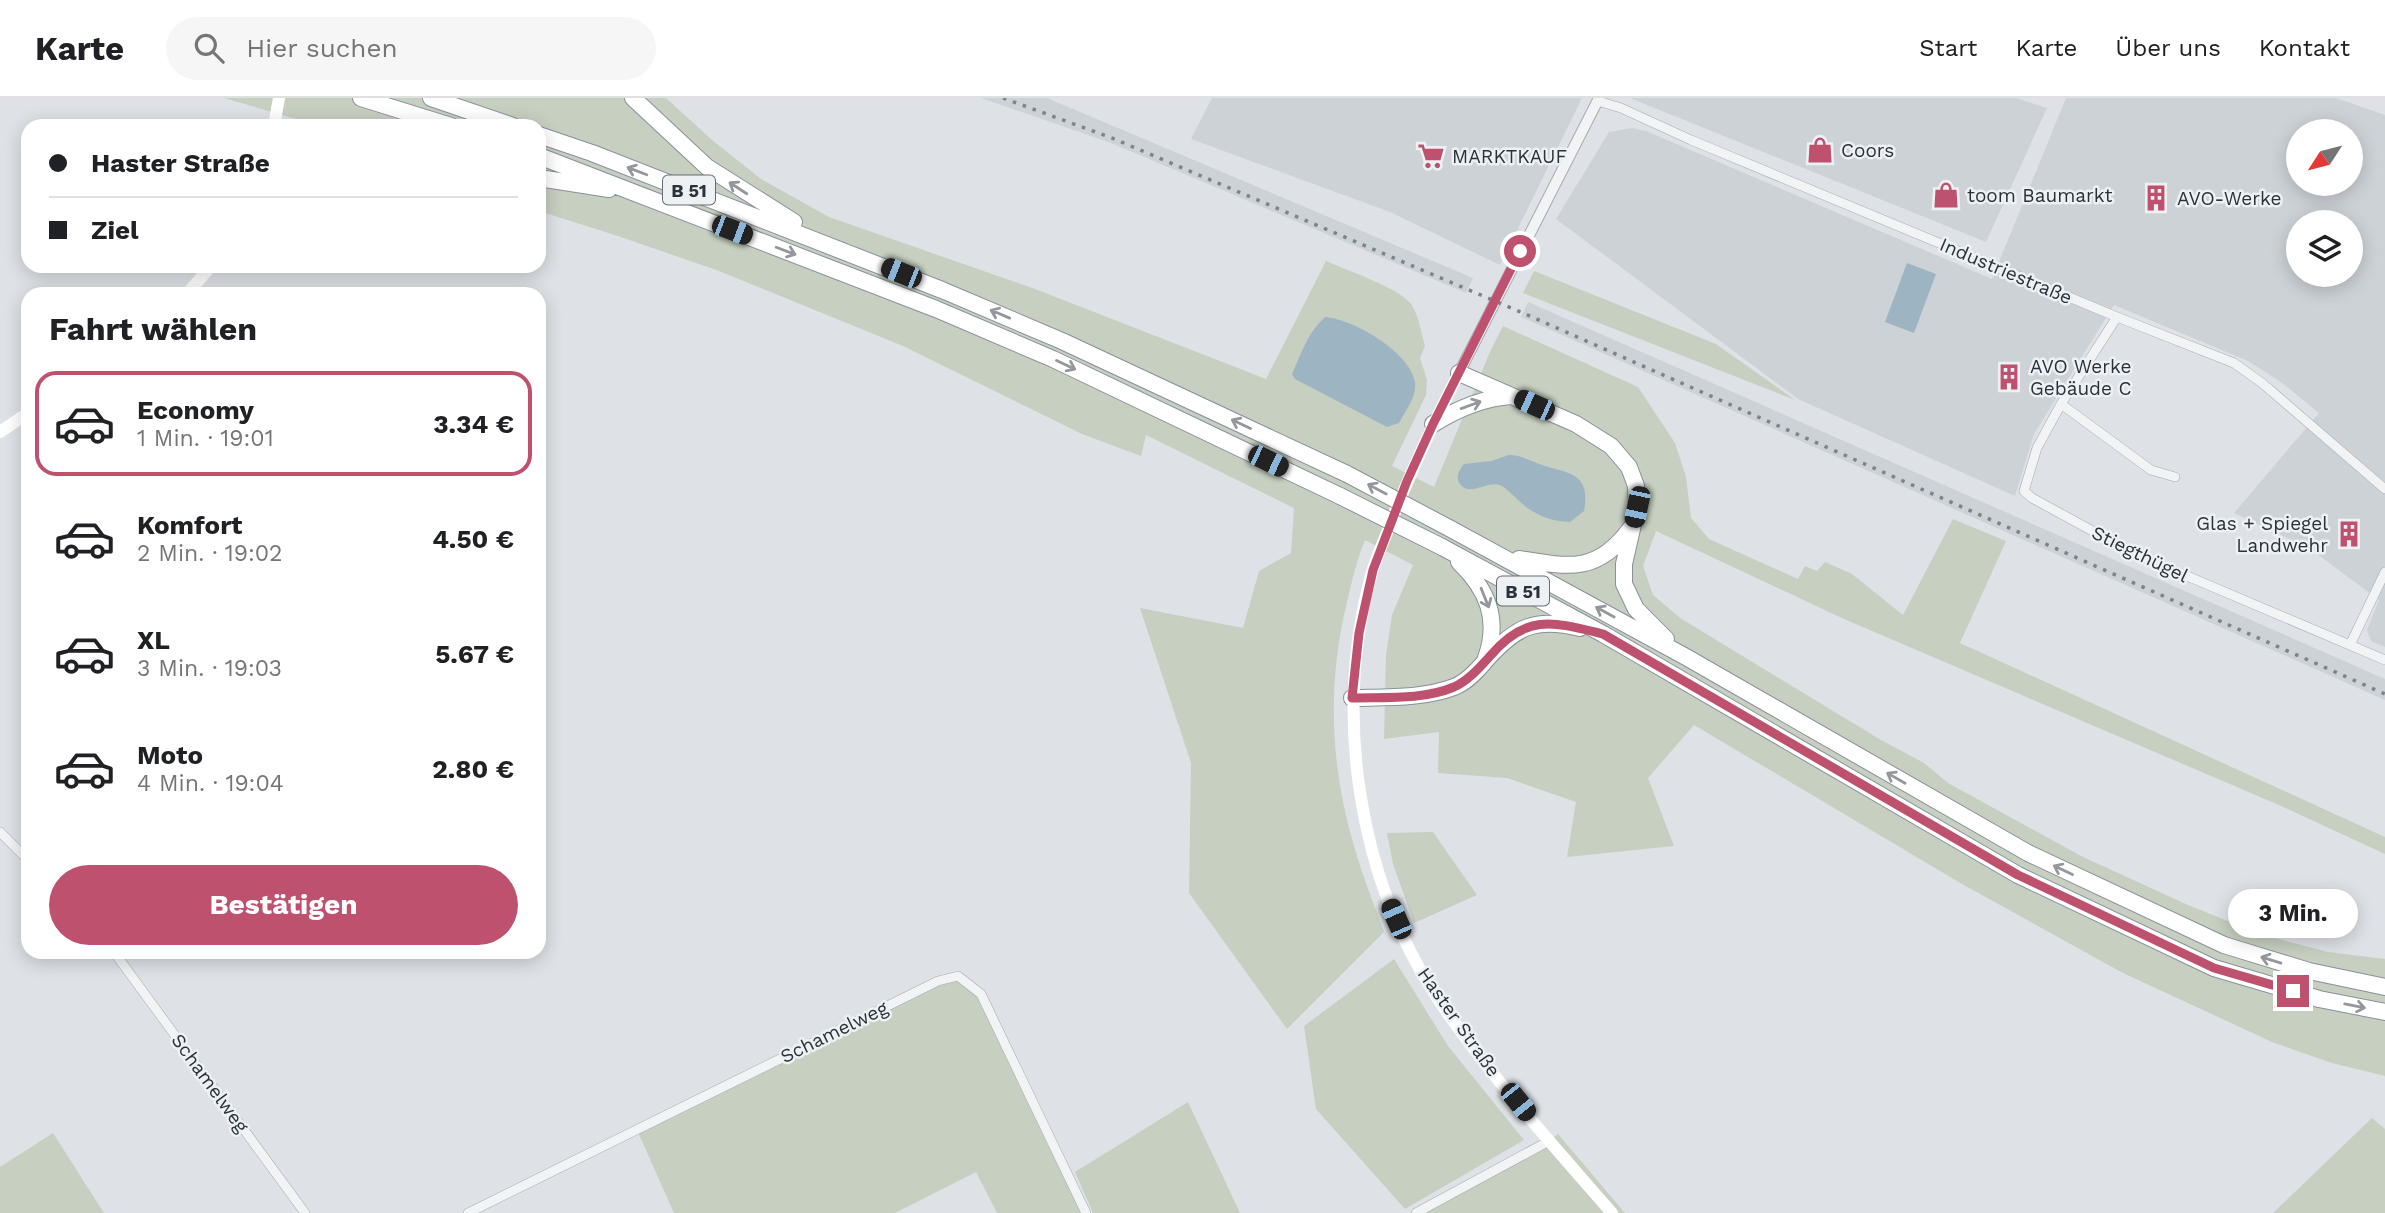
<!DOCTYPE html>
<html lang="de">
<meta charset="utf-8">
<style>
:root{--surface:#fff;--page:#f6f6f6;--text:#202124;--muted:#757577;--line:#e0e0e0;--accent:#be516e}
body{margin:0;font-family:"Work Sans",sans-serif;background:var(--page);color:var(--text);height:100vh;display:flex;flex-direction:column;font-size:26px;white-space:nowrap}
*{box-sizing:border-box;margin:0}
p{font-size:23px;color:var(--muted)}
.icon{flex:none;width:38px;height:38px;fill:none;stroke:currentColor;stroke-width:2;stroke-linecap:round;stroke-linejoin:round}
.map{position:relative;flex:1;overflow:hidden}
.details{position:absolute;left:21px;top:189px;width:525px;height:672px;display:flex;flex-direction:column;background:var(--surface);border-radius:21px;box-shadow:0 4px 18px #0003}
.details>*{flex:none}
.banner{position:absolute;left:21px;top:21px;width:525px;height:154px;border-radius:21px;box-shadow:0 4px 18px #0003;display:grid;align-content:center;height:154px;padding:0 28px;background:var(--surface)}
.needle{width:46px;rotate:234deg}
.tools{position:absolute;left:2286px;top:21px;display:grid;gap:14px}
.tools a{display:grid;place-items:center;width:77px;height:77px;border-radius:50%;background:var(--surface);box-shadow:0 4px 18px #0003;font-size:35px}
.end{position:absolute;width:32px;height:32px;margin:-16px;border:9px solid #be516e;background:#fff;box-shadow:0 0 0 4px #fff}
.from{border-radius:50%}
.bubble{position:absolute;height:49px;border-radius:24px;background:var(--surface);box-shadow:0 4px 18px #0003;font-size:23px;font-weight:700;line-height:49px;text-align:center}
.car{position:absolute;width:21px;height:42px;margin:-21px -10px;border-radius:9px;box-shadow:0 0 5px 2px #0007;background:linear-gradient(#222 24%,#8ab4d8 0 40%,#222 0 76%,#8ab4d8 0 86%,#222 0)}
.banner b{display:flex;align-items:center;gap:24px;height:66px;font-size:26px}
.banner b+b{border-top:2px solid var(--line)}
.banner i{width:18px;height:18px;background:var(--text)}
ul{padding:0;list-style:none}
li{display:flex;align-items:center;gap:21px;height:105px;margin:0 14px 10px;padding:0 14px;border:4px solid transparent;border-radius:21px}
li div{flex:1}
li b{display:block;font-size:26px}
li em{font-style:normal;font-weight:700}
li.selected{border-color:var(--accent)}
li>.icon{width:63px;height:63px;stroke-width:1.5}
h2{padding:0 28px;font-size:32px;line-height:84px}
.button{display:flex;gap:14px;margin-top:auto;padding:14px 28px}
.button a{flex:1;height:80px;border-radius:42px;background:var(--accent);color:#fff;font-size:28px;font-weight:700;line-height:80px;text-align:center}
header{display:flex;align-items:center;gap:42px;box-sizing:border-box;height:98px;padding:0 35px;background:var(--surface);border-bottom:2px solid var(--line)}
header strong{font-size:33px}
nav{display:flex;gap:38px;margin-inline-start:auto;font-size:24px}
.search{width:490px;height:63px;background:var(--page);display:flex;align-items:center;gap:18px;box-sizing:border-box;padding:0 24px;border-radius:38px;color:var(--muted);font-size:26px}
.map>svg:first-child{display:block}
.built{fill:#cdd2d7;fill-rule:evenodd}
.green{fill:#c6cfc0}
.water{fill:#9db4c2}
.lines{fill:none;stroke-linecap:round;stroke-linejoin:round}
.minor-casing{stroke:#a4aaaf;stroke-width:10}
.tertiary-casing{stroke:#a4aaaf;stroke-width:12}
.trunk-casing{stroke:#88919b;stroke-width:18}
.minor{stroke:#f1f3f5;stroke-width:9}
.tertiary{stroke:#f1f3f5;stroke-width:10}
.secondary{stroke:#fff;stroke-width:12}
.trunk{stroke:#fff;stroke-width:16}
.rail{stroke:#7a848e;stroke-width:3.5;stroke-dasharray:3.5 7;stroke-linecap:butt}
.trunk-bridge-casing{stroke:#88919b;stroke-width:18;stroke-linecap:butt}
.trunk-bridge{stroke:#fff;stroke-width:16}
.oneway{stroke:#94989d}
.route{stroke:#be516e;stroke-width:9}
.labels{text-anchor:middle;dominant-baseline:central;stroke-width:5;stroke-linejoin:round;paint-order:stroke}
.shield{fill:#edf1f4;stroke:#646b72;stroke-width:2}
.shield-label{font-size:18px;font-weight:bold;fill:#29323b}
.poi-label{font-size:19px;fill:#29323b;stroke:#edf1f4;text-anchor:start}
.street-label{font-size:19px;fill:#29323b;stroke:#edf1f4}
</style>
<header>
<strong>Karte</strong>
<div class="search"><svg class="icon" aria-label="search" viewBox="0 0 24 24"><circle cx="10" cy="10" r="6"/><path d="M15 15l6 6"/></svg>Hier suchen</div>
<nav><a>Start</a><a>Karte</a><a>Über uns</a><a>Kontakt</a></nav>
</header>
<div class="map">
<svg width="2385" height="1115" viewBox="0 0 2385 1115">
<rect width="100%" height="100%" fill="#dee2e6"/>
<path class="built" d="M981,0H1047L1473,180L1466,195L1111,45Z
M1212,0H1582L1500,167L1390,114L1191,41Z
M1630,0H2016L2047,10L1986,144Z
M2066,0H2336L2385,17V549L2371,543L2367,532L2379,502L2309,450L2234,415L2319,315L2281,284L2248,263L2114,207L2034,336L2015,398L1798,301L1556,121L1609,34L1632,30L1646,33L1992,181ZM2298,33H2350V86H2298ZM2298,124H2350V177H2298Z
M1528,204L2385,581V602L1521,219Z"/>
<path class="green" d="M224,0H666L712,42L761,81L829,119L1035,191L1266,281L1326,163C1346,172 1399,190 1411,206C1419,218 1421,234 1425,248L1420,260L1427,282L1426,297L1392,368L1434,389L1489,256L1503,228L1638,289L1675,345L1686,379L1691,420L1709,441L1798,481L1805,468L1817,473L1825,464L1852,476L1903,517L1953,421L2006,443L1960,545L2385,739V756L2279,707L1844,521L1656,433L1643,468L1653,497L1680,520L1881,642L1924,665L1948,685L2083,759L2188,807L2260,836L2328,854L2385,861V978L2332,965L2272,944L2123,875L1962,786L1694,627L1648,680L1674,748L1567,759L1576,704L1507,680L1438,675L1439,634L1384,641L1386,557L1392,517L1413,467L1365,442C1357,461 1352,483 1347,504C1327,586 1330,667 1354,748C1362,777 1374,806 1384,834L1287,931L1189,795L1191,665L1140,510L1243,530L1259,473L1291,455L1294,410L1146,337L1141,358L1082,336L903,248L719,173L618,138L539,113V28H303V23Z
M1534,173L1716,246L1795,302L1523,195Z
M1433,734L1477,797L1414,825L1393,766L1387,735Z
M1394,861L1448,948L1524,1042L1405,1111L1316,1011L1304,928Z
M958,878L981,896L1086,1115H997L976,1074L895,1115H674L637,1032Z
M1188,1004L1240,1115H1093L1075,1074Z
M2372,1020L2385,1031V1115H2273Z
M53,1035L104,1115H0V1069Z
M1558,1036L1625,1115H1416L1549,1043Z"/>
<path class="water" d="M1907,165L1936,176L1914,235L1885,224Z
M1325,219C1353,221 1410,254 1415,284C1417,299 1405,313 1399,325L1387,329L1295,281L1292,276C1301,256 1308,234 1325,219Z
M1509,357C1522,357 1530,363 1542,367C1570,376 1591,375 1584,413L1570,424C1547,423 1533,416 1517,401C1512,396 1506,390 1500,387C1488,383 1473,396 1463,389C1454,382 1458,373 1464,366L1491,363Z"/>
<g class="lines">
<g class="minor-casing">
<path id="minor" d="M1598,3L1621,10L1691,42L2117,219L2234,265L2262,285L2385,391
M2117,219L2061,306L2037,350L2024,393L2032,400L2133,455L2385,562
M2061,306L2151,372L2175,379
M2350,547L2385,474
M0,734L28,762
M114,854L305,1115
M468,1115L938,883L958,878L981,896L1086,1115
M1416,1115L1549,1043"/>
</g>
<g class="tertiary-casing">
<path id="tertiary" d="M1459,275L1599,0"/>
</g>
<g class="trunk-casing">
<path id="trunk" d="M361,0L451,28
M431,0L513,28
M633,0L707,69L794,124
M539,37L592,55L942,192L1062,243L1347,376
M539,58L936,211L1053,261L1340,398
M539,80L609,91
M1459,275L1576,326L1611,348L1629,369L1636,388L1637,409L1624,466V486L1636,511L1666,541
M1433,326C1457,311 1482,300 1511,298
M1449,430L1686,559L2028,755L2224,847L2309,873L2385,889
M1442,449L1603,536L2018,777L2214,870L2319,901L2385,914
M1519,461C1568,469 1597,476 1630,431
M1459,464C1487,491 1500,521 1486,560
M1352,600C1386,599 1422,601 1454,589C1467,584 1477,573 1486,562C1516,528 1536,519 1580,530"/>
</g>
<use href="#minor" class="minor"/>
<use href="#tertiary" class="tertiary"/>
<path class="secondary" d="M274,28L279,0
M187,196L211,168
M1459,275C1434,324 1411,373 1391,424C1385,441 1377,457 1372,474C1333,614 1357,779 1438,901C1489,977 1552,1046 1612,1115
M0,334L28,315"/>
<use href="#trunk" class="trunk"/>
<path class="rail" d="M1003,0L1112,40L1523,215L2385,596"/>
<g class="trunk-bridge-casing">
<path id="trunk-bridge" d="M1347,376L1449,430
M1340,398L1442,449"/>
</g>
<use href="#trunk-bridge" class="trunk-bridge"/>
</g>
<defs><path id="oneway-shaft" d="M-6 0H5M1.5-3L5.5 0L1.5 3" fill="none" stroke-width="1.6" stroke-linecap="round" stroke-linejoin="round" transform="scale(1.75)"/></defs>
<g class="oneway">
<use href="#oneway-shaft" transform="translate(637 73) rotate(-159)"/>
<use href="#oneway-shaft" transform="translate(738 90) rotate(-147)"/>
<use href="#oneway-shaft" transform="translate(786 153) rotate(21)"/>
<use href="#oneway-shaft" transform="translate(1000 216) rotate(-157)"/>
<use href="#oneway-shaft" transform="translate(1066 267) rotate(25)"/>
<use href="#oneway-shaft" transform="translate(1471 307) rotate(-20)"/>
<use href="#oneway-shaft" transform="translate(1241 326) rotate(-155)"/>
<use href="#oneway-shaft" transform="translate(1377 391) rotate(-152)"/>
<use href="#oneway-shaft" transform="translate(1485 500) rotate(68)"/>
<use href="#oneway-shaft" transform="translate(1605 514) rotate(-151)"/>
<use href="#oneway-shaft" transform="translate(1896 680) rotate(-150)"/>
<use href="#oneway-shaft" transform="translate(2063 772) rotate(-154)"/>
<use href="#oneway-shaft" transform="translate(2271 862) rotate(-163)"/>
<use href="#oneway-shaft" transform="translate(2355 908) rotate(11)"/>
</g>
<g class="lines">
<path class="route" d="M1520,153L1433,326L1407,383L1373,472L1359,535L1352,600C1385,599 1423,602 1454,589C1469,582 1480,569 1491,557C1527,515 1554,524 1603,536L2018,777L2214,870L2293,893"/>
</g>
<defs>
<g id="shop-bare" transform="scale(2.1)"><path d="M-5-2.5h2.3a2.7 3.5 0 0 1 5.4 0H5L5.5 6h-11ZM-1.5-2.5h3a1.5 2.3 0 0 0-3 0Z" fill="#be516e" stroke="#edf1f4" stroke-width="2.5" paint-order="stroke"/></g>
<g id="supermarket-bare" transform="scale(2.1)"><path d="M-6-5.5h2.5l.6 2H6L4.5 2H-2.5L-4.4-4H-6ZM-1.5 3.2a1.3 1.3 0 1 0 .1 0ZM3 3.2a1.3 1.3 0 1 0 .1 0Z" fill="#be516e" stroke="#edf1f4" stroke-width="2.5" paint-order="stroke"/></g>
<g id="building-bare" transform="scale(2.1)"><path d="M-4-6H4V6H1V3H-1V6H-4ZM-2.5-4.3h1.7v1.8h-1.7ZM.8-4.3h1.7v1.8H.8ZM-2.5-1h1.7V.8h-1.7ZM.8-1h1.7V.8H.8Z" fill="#be516e" stroke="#edf1f4" stroke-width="2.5" paint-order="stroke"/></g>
</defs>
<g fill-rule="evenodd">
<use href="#shop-bare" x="1820" y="52"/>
<use href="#supermarket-bare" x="1431" y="58"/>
<use href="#shop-bare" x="1946" y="97"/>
<use href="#building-bare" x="2156" y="100"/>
<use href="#building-bare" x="2009" y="279"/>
<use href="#building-bare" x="2349" y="436"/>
</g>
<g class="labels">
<g class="shield">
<rect x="663" y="77.5" width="52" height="29" rx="5"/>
<rect x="1497" y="478.5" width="52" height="29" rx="5"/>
</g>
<g class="shield-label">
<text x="689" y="92">B 51</text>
<text x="1523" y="493">B 51</text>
</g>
<g class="poi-label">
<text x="1841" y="52">Coors</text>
<text x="1452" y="58">MARKTKAUF</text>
<text x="1967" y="97">toom Baumarkt</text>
<text x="2177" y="100">AVO-Werke</text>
<text x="2030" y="268">AVO Werke<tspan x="2030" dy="22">Gebäude C</tspan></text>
<text x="2328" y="425" text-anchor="end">Glas + Spiegel<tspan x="2328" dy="22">Landwehr</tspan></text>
</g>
<g class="street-label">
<text transform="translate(2006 173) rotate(23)">Industriestraße</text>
<text transform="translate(2140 456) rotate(26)">Stiegthügel</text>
<text transform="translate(1459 924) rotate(55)">Haster Straße</text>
<text transform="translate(834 934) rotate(-26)">Schamelweg</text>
<text transform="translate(210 985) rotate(54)">Schamelweg</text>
</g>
</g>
</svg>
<div class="tools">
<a><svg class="needle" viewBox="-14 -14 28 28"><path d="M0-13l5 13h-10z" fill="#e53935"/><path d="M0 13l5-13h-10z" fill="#757577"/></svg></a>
<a><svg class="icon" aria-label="layers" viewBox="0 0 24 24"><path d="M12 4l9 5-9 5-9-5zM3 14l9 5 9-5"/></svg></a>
</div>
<i class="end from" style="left:1520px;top:153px"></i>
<i class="end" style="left:2293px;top:893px"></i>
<div class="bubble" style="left:2228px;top:791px;width:130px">3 Min.</div>
<i class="car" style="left:732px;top:132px;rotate:111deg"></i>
<i class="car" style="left:901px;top:175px;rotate:292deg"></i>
<i class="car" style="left:1534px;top:307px;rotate:294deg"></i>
<i class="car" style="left:1268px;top:363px;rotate:116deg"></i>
<i class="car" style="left:1637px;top:409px;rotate:192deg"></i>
<i class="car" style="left:1396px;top:821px;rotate:336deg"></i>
<i class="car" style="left:1518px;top:1004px;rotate:141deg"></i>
<div class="banner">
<b><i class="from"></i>Haster Straße</b>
<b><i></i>Ziel</b>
</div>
<section class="details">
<h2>Fahrt wählen</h2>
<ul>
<li class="selected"><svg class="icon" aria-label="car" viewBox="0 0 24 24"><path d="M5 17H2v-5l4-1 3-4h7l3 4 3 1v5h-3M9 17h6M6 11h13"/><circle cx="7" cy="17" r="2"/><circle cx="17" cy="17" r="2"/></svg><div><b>Economy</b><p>1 Min. · 19:01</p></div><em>3.34 €</em></li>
<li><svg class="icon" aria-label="car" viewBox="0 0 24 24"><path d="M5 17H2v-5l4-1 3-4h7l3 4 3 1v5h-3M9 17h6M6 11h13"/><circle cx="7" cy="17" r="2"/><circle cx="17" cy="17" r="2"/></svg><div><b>Komfort</b><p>2 Min. · 19:02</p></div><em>4.50 €</em></li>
<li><svg class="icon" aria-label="car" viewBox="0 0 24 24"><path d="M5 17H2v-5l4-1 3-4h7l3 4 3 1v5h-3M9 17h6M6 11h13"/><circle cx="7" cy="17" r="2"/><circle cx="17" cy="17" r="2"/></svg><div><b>XL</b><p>3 Min. · 19:03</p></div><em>5.67 €</em></li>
<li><svg class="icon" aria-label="car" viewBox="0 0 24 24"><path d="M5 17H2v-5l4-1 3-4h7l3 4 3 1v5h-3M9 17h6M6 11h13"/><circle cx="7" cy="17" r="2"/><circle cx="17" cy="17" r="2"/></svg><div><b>Moto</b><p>4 Min. · 19:04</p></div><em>2.80 €</em></li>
</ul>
<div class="button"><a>Bestätigen</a></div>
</section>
</div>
